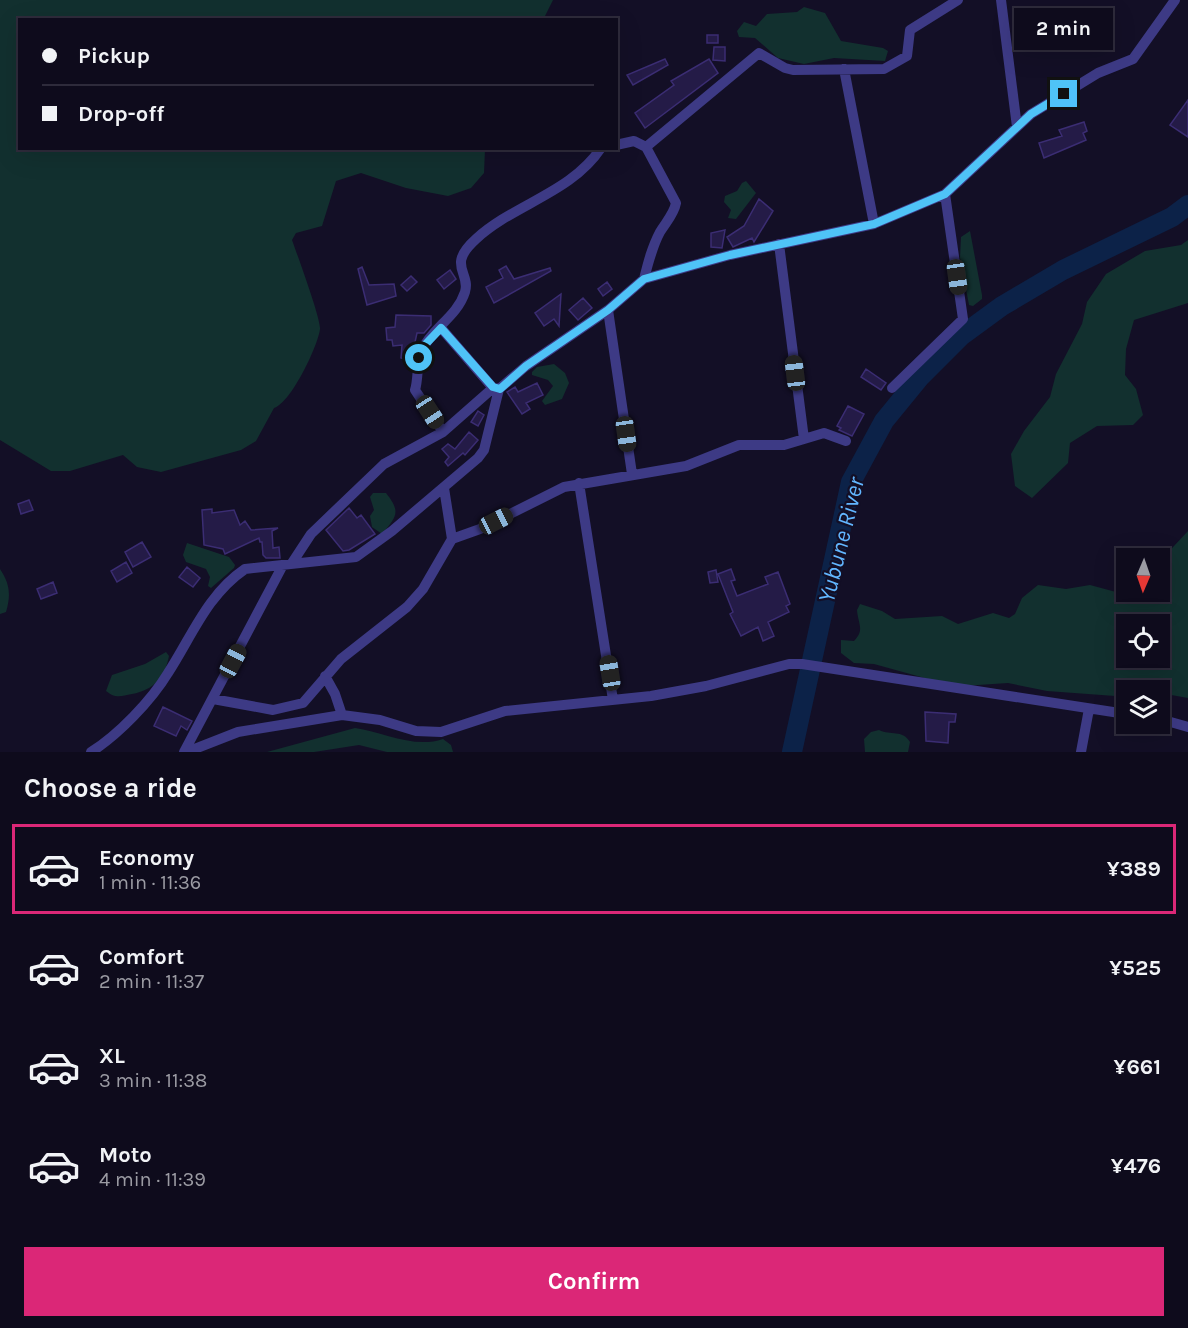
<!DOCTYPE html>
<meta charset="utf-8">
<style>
:root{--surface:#0e0b1c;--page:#171425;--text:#f1f3f6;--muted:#9b9ba3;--line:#2e2b3b;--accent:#db2777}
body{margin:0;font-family:Karla,sans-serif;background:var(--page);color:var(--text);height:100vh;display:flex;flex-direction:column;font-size:22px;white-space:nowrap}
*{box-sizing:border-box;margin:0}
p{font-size:20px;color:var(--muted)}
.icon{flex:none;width:33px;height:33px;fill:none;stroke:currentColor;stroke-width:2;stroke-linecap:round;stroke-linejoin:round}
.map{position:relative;height:752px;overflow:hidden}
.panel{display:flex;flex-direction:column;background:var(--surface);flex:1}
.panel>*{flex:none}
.banner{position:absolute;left:18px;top:18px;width:600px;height:132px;border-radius:0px;box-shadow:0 6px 24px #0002,0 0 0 2px var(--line);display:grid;align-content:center;height:132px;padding:0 24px;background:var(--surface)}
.needle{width:39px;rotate:182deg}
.controls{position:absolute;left:1116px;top:548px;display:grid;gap:12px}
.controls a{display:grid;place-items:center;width:54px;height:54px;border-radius:0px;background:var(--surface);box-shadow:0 6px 24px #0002,0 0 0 2px var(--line);font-size:30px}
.end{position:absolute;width:27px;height:27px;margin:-14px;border:8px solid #4fc3f7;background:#111;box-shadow:0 0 0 3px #111}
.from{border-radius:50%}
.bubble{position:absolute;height:42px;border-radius:0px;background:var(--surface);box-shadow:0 6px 24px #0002,0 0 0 2px var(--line);font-size:20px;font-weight:700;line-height:42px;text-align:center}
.car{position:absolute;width:18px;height:36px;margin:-18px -9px;border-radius:8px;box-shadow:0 0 4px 2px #0007;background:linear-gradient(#222 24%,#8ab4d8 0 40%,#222 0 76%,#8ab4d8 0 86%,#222 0)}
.banner b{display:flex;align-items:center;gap:21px;height:57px;font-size:22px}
.banner b+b{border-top:2px solid var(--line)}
.banner i{width:15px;height:15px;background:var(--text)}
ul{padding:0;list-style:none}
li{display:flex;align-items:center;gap:18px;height:90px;margin:0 12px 9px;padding:0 12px;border:3px solid transparent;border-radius:0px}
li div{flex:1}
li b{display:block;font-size:22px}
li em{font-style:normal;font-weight:700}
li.selected{border-color:var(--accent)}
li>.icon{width:54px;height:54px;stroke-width:1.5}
h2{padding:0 24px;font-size:27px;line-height:72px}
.primary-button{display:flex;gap:12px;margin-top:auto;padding:12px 24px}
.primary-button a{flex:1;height:69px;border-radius:0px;background:var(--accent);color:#fff;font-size:24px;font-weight:700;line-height:69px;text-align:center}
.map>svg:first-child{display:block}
.green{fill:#12302f;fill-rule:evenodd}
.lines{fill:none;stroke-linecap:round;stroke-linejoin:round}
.river{stroke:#0c2248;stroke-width:20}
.building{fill:#241b47;stroke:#3b2d73;stroke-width:1.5}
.minor{stroke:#3d3a85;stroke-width:10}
.route{stroke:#4fc3f7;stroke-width:8}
.labels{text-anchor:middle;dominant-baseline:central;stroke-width:4.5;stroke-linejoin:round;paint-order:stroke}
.water-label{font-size:24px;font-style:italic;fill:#62b6ff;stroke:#130f26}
</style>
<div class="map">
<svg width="1188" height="752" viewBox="0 0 1188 752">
<rect width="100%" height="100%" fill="#130f26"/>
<path class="green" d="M0,0H553L543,20H20V148L485,149L484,173L471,188L448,196L406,188L361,173L336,181L322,226L296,233L292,240C297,254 321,319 320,329C318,346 291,403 274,408L256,441L241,450L161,472L137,467L123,455L70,471H51L0,440Z
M804,7L825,13L841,41L883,48L888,51L885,61L834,58L804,64L778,58L755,38L739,37L737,31L744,22L756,26L767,14L797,12Z
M746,181L756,193L736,219L728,218L731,210L724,202L725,196L737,191L742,183Z
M970,231L982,295V299L973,306L969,305L960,258L961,237Z
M1188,240V303L1134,320L1126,349L1125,375L1136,389L1143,415L1133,425L1097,426L1070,443L1068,463L1032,498L1015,486L1011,454L1024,431L1050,397L1056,374L1082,324L1087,302L1106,274L1145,251L1181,245Z
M554,364L565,373L569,383L562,399L545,405L542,401L553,386L548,380L532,375V372L537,367Z
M373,493H386C401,512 397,516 382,534L372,527L370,516L374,510L370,497Z
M1188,531V698L1160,693V690H1126V695L1115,696L1047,691L1008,683L963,686L939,682L874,664L854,663L841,653V640L854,641C865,630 858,624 857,610L860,604L882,611L895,619L942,616L958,624L993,613L1009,618L1015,614L1022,598L1038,585L1066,589L1090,585L1116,592L1160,591V561ZM1126,624H1160V657H1126Z
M187,543L229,557L235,565L234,568L211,588L208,586L210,577L206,569L186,562L183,555Z
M0,569C10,584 11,595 6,612L0,614Z
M166,652L169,656C165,677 154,690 132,694C121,696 116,699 106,691L112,675L145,664Z
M355,728C383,732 414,749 443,739L451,745L453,752H387L359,745L314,752H267Z
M879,730C891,736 902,729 910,742L908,752H865L864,739L871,732Z"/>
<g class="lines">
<path class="river" d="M792,752L851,482L884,421L920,377L961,336L1002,306L1063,270L1172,217L1188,205"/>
</g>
<path class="building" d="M707,35H718V43H707Z
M714,47H725V61L713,60Z
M665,59L668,65L633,85L627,75Z
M709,59L718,73L645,128L635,113L674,85L671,81Z
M1188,100V137L1170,125Z
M1084,122L1087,131L1083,133L1086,140L1044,158L1039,143L1062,136L1059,130Z
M759,199L773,211L754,242L752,238L733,247L727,237L744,226Z
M725,230L722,248L711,247V233Z
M506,266L514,279L550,268L551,271L494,303L486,287L503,278L499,270Z
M362,267L369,285L394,284L396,296L367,305L358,269Z
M450,270L456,279L444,289L437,280Z
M411,276L417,282L407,291L401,285Z
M607,282L612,289L603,296L598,289Z
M561,294L559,326L554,319L544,326L535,313Z
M583,298L592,308L578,320L569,310Z
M396,315L431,316V325L424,333H417L411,360L401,358L402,345L393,346L392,340H387L386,328L395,327Z
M866,369L886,383L881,390L861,377Z
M537,383L543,395L526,403L530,409L522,414L507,392L515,387L518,392Z
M848,406L864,414L852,436L839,430L841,428L837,426Z
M478,411L484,415L478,426L471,422Z
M469,432L478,440L465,455L463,453L448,466L445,462L449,457L442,449L448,444L455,449Z
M29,500L33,510L21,514L18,504Z
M349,508L357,518L361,515L375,534L349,550L343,551L326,530Z
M212,509V513L234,510L240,525L245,521L251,530L278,528L272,531L273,548L279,547L280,558H266L263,555L262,542H260L259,538L225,554L223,549L204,545L202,510Z
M142,542L151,557L133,567L125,552Z
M126,562L132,573L117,582L111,571Z
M187,567L200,578L193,587L179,577Z
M731,569L735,580L731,581L737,596L768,584L765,577L778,572L790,604L786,606L789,612L768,622L774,636L763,641L758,627L741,636L730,614L733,612L718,574Z
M716,570L718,582L710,583L708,572Z
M53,582L57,593L41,599L37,589Z
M163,707L192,721L187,730L181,726L176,736L154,726Z
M925,712L956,714L955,722H949L948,743L926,741Z"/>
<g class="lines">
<path class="minor" d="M1001,0L1017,127
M844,69L874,224
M616,145L634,141L646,147L676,203C674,214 666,222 660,232C652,247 648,263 644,279
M646,147L759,53L785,68L793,70L884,69L907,56L910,30L958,0
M779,244L804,439
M608,310L632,474
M441,328L493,388
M892,388L963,319L945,194
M443,432L415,390C419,377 416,362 422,350C432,328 457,317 465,292C471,272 446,266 476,239C514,204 571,193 601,148
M579,483L613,700
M444,488L452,539
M292,563L311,534L384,464L443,432L493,388L499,389
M325,676L335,694L342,715
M213,699L273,710L303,703L341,659L407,607L423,589L452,539L480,529L564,487L686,466L739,445H784L824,433L846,441
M1160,719L1188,727
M91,752C118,735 151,701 168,673C192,636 207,595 245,569L356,557L392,531L478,458L484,450L499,389L526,366L608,310L644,279L730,255L874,224L945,194L1031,114L1098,73L1133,59L1175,0
M184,752L283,565
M187,752L238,732L342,715L380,720L416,731L441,732L505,711L651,696L706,686L789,664H802L1126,714
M1081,752L1089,709"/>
</g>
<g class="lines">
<path class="route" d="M419,358L422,348L441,328L493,387L500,389L526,366L608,310L644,279L730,255L874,224L945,194L1031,114L1064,94"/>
</g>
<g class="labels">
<g class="water-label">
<text transform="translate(841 540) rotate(-76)">Yubune River</text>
</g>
</g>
</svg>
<div class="controls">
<a><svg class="needle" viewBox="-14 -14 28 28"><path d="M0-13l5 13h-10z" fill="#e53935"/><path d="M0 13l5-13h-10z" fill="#9b9ba3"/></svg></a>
<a><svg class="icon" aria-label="locate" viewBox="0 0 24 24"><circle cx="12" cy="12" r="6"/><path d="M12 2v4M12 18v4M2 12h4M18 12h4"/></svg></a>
<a><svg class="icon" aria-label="layers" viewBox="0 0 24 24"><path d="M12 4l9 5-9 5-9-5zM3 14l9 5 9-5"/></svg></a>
</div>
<i class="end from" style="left:419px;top:358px"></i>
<i class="end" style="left:1064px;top:94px"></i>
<div class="bubble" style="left:1014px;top:8px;width:99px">2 min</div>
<i class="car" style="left:957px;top:277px;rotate:172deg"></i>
<i class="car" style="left:795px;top:373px;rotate:353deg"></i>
<i class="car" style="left:430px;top:412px;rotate:147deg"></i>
<i class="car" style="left:626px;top:434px;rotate:172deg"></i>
<i class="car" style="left:496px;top:521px;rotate:63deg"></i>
<i class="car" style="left:233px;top:661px;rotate:28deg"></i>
<i class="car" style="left:610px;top:673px;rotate:351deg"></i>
<div class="banner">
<b><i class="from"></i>Pickup</b>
<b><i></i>Drop-off</b>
</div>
</div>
<section class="panel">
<h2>Choose a ride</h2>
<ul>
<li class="selected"><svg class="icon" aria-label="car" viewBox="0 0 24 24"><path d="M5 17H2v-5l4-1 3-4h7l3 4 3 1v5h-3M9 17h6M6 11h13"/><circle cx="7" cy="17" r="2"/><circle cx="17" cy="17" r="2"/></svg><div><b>Economy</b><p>1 min · 11:36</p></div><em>¥389</em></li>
<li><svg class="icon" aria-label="car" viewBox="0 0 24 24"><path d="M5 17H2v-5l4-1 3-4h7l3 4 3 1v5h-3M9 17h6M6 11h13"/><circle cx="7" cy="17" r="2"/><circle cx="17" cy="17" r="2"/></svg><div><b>Comfort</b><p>2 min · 11:37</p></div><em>¥525</em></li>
<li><svg class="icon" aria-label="car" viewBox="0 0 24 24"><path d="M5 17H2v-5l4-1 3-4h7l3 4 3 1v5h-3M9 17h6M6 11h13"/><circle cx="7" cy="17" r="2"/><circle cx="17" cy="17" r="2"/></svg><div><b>XL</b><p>3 min · 11:38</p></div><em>¥661</em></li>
<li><svg class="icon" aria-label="car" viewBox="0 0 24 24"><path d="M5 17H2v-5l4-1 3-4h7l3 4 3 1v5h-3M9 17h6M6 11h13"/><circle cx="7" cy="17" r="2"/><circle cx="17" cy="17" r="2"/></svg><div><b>Moto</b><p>4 min · 11:39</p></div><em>¥476</em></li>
</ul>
<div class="primary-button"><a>Confirm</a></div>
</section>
